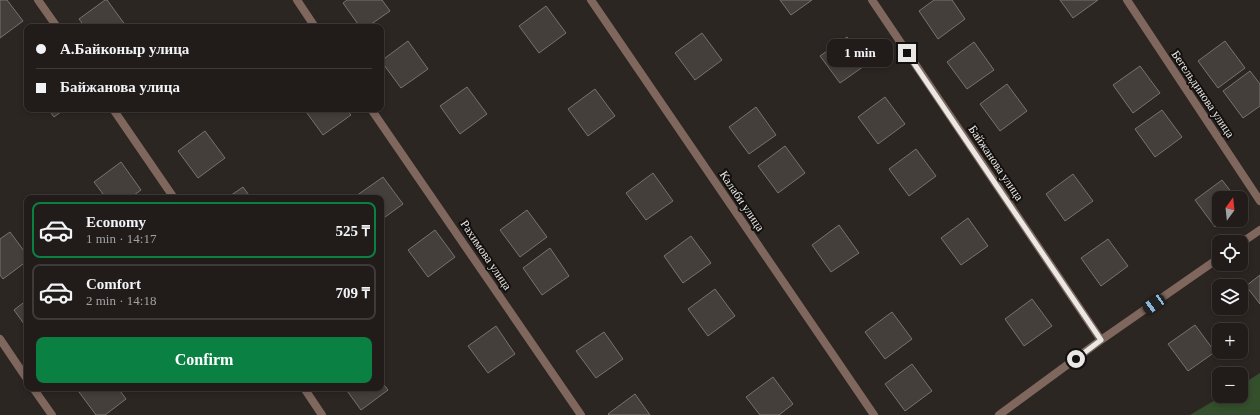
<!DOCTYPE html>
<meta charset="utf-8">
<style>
:root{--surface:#211c1a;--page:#292523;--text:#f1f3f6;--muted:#a2a1a2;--line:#3e3a39;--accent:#0b8043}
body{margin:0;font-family:"Times New Roman",serif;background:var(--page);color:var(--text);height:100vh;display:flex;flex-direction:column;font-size:15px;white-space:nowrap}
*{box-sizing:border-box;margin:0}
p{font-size:13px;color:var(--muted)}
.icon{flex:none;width:22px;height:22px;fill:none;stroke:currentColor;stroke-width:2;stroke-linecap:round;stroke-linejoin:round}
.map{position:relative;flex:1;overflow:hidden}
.panel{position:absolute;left:24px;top:195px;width:360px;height:196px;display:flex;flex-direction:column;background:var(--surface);border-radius:8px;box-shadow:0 2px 6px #0003,0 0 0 1px var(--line)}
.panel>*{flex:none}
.top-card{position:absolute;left:24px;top:24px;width:360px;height:88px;border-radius:8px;box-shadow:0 2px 6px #0003,0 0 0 1px var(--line);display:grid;align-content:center;height:88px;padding:0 12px;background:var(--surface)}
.needle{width:26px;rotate:15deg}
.fabs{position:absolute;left:1212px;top:191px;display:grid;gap:8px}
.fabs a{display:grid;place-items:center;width:36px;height:36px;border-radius:8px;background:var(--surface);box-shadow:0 2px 6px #0003,0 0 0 1px var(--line);font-size:20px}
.end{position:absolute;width:18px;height:18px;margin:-9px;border:5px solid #ebe7e4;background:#111;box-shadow:0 0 0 2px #111}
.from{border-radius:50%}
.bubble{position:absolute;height:28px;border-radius:8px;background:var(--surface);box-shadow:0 2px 6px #0003,0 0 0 1px var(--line);font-size:13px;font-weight:600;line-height:28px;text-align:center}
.car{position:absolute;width:12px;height:24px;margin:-12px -6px;border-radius:5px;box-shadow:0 0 3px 1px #0007;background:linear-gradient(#222 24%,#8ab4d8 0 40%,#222 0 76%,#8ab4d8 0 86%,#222 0)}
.top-card b{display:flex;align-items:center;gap:14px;height:38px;font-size:15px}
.top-card b+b{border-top:1px solid var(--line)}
.top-card i{width:10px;height:10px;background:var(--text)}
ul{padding:7px 0 0;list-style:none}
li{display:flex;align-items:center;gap:12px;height:56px;margin:0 8px 6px;padding:0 4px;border:2px solid var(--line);border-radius:8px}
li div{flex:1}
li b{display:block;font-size:15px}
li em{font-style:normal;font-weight:600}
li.active{border-color:var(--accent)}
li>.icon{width:36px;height:36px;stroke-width:1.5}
.cta{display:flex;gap:8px;margin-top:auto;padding:8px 12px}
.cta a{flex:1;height:46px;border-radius:8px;background:var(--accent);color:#fff;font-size:16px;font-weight:600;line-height:46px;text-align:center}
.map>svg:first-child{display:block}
.green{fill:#344f2c}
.building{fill:#453f3b;stroke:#79726e}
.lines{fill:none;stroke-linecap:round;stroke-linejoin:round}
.minor{stroke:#7f675e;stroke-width:8}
.route{stroke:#ebe7e4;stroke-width:5}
.labels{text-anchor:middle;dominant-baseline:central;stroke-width:4;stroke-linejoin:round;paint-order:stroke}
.street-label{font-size:12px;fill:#ebe7e4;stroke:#12100e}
</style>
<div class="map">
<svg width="1260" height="415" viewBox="0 0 1260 415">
<rect width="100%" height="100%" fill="#2c2622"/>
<path class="green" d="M1260,373V415H1190L1222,396H1241V385Z"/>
<path class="building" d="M0,0H7L23,21L0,38Z
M105,0H107L126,26L85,27L79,19Z
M347,0H382L390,11L367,27H360L343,3Z
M780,0H812L791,15Z
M934,0H952L965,19L938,39L919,11Z
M1060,0H1098L1073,18Z
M546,6L566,33L539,53L519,26Z
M702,33L722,60L695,80L675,53Z
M847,37L867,64L840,83L820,56Z
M408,41L428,69L401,88L381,61Z
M1225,41L1245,68L1218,88L1198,61Z
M974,42L994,70L967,89L947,62Z
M1140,66L1160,93L1133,113L1113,85Z
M1250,71L1260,84V106L1243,118L1223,91Z
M1007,84L1027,111L1000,131L980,104Z
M467,87L487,114L460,134L440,106Z
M595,89L615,116L588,136L568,109Z
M885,97L905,124L878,144L858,117Z
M756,107L776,135L749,154L729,127Z
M48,109H65L54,117Z
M304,109H346L351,115L323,135Z
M1162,110L1182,137L1155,157L1135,129Z
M205,131L225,158L198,178L178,151Z
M785,146L805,173L778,193L758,166Z
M916,149L936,176L909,196L889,169Z
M121,162L141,190L130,198H106L94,182Z
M653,173L673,201L646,220L626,193Z
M1073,174L1093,201L1065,221L1046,194Z
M383,177L403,204L381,220V198H357L356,196Z
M1222,180L1236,198H1219V220H1224L1215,227L1195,200Z
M243,187L251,198H227Z
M527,210L547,237L520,257L500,230Z
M968,218L988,246L961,265L941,238Z
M839,225L859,253L831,272L812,245Z
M435,230L455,257L428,277L408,250Z
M10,232L27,255V261L3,279L0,275V239Z
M691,236L711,263L683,283L664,256Z
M1108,239L1128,266L1101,286L1081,258Z
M550,248L569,276L542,295L523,268Z
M1260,275V304L1246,286Z
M715,289L735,316L708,336L688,309Z
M1032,299L1052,326L1024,346L1005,319Z
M27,300V328L14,310Z
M892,312L912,339L885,359L865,332Z
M1195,325L1215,352L1188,371L1168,344Z
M496,326L515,354L488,373L468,346Z
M604,332L623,359L596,378L576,351Z
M912,364L932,391L905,411L885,384Z
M773,377L793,404L779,415H760L746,397Z
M381,381L388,390L361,410L345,388H381Z
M85,388H118L126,399L105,415H96L79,392Z
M635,394L650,415H609L608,414Z"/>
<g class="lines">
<path class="minor" d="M38,0L57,27
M297,0L315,27
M591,0L874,415
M872,0L1101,340
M1127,0L1260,201
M113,109L174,198
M371,109L581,415
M1241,243L1260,230
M0,339L27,379
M33,388L52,415
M304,388L322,415
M999,415L1101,340L1219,258"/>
</g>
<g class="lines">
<path class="route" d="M907,53L1101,340L1076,359"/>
</g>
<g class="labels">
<g class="street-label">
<text transform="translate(1203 94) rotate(56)">Бегельдинова улица</text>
<text transform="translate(996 163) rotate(56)">Байжанова улица</text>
<text transform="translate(742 201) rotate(56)">Калаби улица</text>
<text transform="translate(486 255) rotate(56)">Рахимова улица</text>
</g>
</g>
</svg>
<div class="fabs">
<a><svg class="needle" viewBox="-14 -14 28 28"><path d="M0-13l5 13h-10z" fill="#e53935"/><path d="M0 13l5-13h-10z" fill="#a2a1a2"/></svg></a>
<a><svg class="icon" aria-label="locate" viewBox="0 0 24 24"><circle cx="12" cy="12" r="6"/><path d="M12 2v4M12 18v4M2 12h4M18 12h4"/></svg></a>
<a><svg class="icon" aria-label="layers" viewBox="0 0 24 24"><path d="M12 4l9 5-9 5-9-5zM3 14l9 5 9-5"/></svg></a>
<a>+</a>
<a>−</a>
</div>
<i class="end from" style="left:1076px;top:359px"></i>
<i class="end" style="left:907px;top:53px"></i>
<div class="bubble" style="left:827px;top:39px;width:66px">1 min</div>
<i class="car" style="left:1154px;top:304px;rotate:235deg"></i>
<div class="top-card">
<b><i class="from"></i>А.Байконыр улица</b>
<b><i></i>Байжанова улица</b>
</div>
<section class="panel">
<ul>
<li class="active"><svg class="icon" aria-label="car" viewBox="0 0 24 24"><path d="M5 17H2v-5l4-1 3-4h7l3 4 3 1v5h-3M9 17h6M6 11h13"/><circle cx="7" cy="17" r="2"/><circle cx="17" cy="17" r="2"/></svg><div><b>Economy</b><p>1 min · 14:17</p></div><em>525 ₸</em></li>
<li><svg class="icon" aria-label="car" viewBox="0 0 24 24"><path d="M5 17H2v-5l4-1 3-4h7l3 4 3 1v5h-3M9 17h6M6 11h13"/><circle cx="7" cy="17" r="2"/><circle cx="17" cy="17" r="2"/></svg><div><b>Comfort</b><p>2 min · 14:18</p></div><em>709 ₸</em></li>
</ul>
<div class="cta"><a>Confirm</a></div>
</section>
</div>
